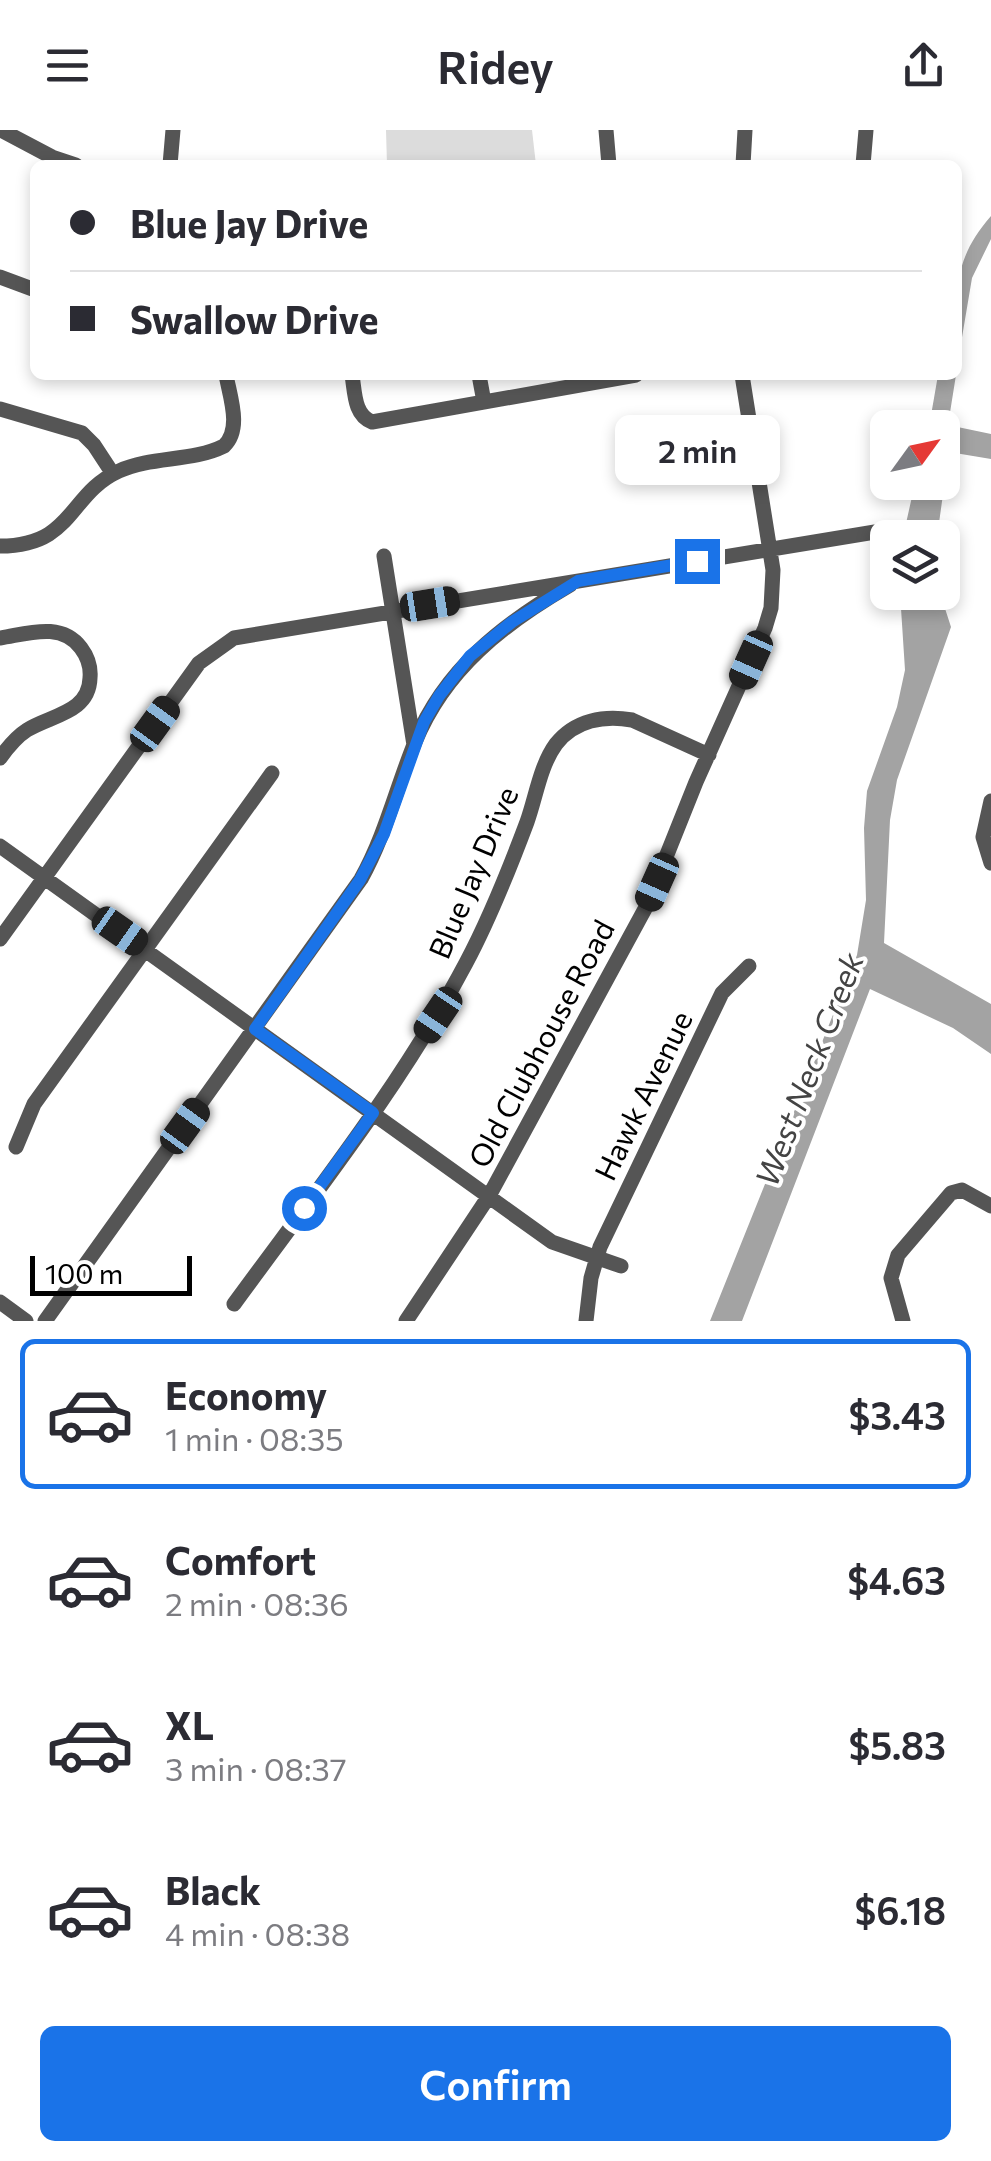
<!DOCTYPE html>
<meta charset="utf-8">
<style>
:root{--surface:#fff;--page:#f2f2f3;--text:#2b2b33;--muted:#7c7c81;--line:#e1e1e2;--accent:#1a73e8}
body{margin:0;font-family:Commissioner,sans-serif;background:var(--page);color:var(--text);height:100vh;display:flex;flex-direction:column;font-size:38px;white-space:nowrap}
*{box-sizing:border-box;margin:0}
p{font-size:32px;color:var(--muted)}
.icon{flex:none;width:55px;height:55px;fill:none;stroke:currentColor;stroke-width:2;stroke-linecap:round;stroke-linejoin:round}
.map{position:relative;height:1191px;overflow:hidden}
.drawer{display:flex;flex-direction:column;background:var(--surface);flex:1}
.drawer>*{flex:none}
.hud{position:absolute;left:30px;top:30px;width:932px;height:220px;border-radius:15px;box-shadow:0 5px 15px #0003;display:grid;align-content:center;height:220px;padding:0 40px;background:var(--surface)}
.needle{width:65px;rotate:57deg}
.fabs{position:absolute;left:870px;top:280px;display:grid;gap:20px}
.fabs a{display:grid;place-items:center;width:90px;height:90px;border-radius:15px;background:var(--surface);box-shadow:0 5px 15px #0003;font-size:50px}
.scale{position:absolute;left:30px;bottom:25px;width:162px;box-sizing:border-box;padding-left:10px;border:5px solid #000;border-top:0;font-size:28px;line-height:35px;white-space:nowrap;color:#000;-webkit-text-stroke:8px #fff;paint-order:stroke}
.end{position:absolute;width:45px;height:45px;margin:-22px;border:12px solid #1a73e8;background:#fff;box-shadow:0 0 0 5px #fff}
.from{border-radius:50%}
.bubble{position:absolute;height:70px;border-radius:15px;background:var(--surface);box-shadow:0 5px 15px #0003;font-size:32px;font-weight:600;line-height:70px;text-align:center}
.car{position:absolute;width:30px;height:60px;margin:-30px -15px;border-radius:12px;box-shadow:0 0 8px 2px #0007;background:linear-gradient(#222 24%,#8ab4d8 0 40%,#222 0 76%,#8ab4d8 0 86%,#222 0)}
.hud b{display:flex;align-items:center;gap:35px;height:95px;font-size:38px}
.hud b+b{border-top:2px solid var(--line)}
.hud i{width:25px;height:25px;background:var(--text)}
ul{padding:18px 0 0;list-style:none}
li{display:flex;align-items:center;gap:30px;height:150px;margin:0 20px 15px;padding:0 20px;border:5px solid transparent;border-radius:15px}
li div{flex:1}
li b{display:block;font-size:38px}
li em{font-style:normal;font-weight:600}
li.current{border-color:var(--accent)}
li>.icon{width:90px;height:90px;stroke-width:1.5}
.action{display:flex;gap:20px;margin-top:auto;padding:20px 40px}
.action a{flex:1;height:115px;border-radius:15px;background:var(--accent);color:#fff;font-size:40px;font-weight:600;line-height:115px;text-align:center}
header{display:flex;justify-content:space-between;align-items:center;height:130px;padding:0 40px;background:var(--surface);font-size:45px;font-weight:600}
.map>svg:first-child{display:block}
.green{fill:#dcdcdc}
.water{fill:#a3a3a3}
.lines{fill:none;stroke-linecap:round;stroke-linejoin:round}
.minor{stroke:#555;stroke-width:15}
.route{stroke:#1a73e8;stroke-width:12}
.labels{text-anchor:middle;dominant-baseline:central;stroke-width:8;stroke-linejoin:round;paint-order:stroke}
.street-label{font-size:30px;fill:#000;stroke:#fff}
.water-label{font-size:32px;font-style:italic;fill:#444;stroke:#fff}
</style>
<header><svg class="icon" aria-label="menu" viewBox="0 0 24 24"><path d="M4 6h16M4 12h16M4 18h16"/></svg>Ridey<svg class="icon" aria-label="share" viewBox="0 0 24 24"><path d="M12 15V3M7 8l5-5 5 5M5 13v7h14v-7"/></svg></header>
<div class="map">
<svg width="991" height="1191" viewBox="0 0 991 1191">
<rect width="100%" height="100%" fill="#fff"/>
<path class="green" d="M386,0H532L536,35H387Z"/>
<path class="water" d="M991,86V109L972,148L958,231C957,171 948,135 991,86Z
M938,245H956L948,295L991,304V329L949,322L937,407H903L915,353L942,352V298L929,297Z
M900,463H940L951,497L897,650L890,690L884,813L991,874V924L953,898L870,859L742,1191H710L857,825L866,770L864,698L867,661L897,577L905,540Z"/>
<g class="lines">
<path class="minor" d="M1,0L52,27L76,35
M606,0L609,35
M170,35L173,0
M743,35L745,0
M863,35L866,0
M0,147L35,160
M352,245C355,263 354,285 372,292L636,245
M479,245L484,272
M0,279L82,303L94,315L113,344
M0,416C74,416 68,364 119,341C152,326 192,332 224,316C242,299 230,267 226,245
M384,426L414,615
M0,508C27,504 61,491 81,518C87,526 91,537 90,548C89,583 51,585 27,600C16,607 8,617 0,628
M991,671L983,707L991,733
M0,716L552,1112L621,1136
M0,809L199,533L234,508L887,400
M16,1017L34,974L272,643
M0,1172L26,1191
M234,1174C315,1063 402,954 466,833C490,788 509,740 527,692C536,667 540,636 556,614C575,590 604,585 632,590L709,625
M45,1191L361,749C385,706 396,659 415,612C445,539 503,494 570,455
M406,1191L489,1066L646,777L696,652L765,498L771,478L773,440L742,245
M586,1191L591,1148L600,1117L722,863L749,836
M903,1191L891,1148L898,1125L951,1063L962,1060L991,1076"/>
</g>
<g class="lines">
<path class="route" d="M304,1078L373,983L255,899L360,750L384,704L424,592L439,566L470,526L512,492L578,451L697,431"/>
</g>
<g class="labels">
<g class="street-label">
<text transform="translate(472 742) rotate(-67)">Blue Jay Drive</text>
<text transform="translate(540 913) rotate(-62)">Old Clubhouse Road</text>
<text transform="translate(642 965) rotate(-64)">Hawk Avenue</text>
</g>
<g class="water-label">
<text transform="translate(808 939) rotate(-69)">West Neck Creek</text>
</g>
</g>
</svg>
<div class="fabs">
<a><svg class="needle" viewBox="-14 -14 28 28"><path d="M0-13l5 13h-10z" fill="#e53935"/><path d="M0 13l5-13h-10z" fill="#7c7c81"/></svg></a>
<a><svg class="icon" aria-label="layers" viewBox="0 0 24 24"><path d="M12 4l9 5-9 5-9-5zM3 14l9 5 9-5"/></svg></a>
</div>
<div class="scale">100 m</div>
<i class="end from" style="left:304px;top:1078px"></i>
<i class="end" style="left:697px;top:431px"></i>
<div class="bubble" style="left:615px;top:285px;width:165px">2 min</div>
<i class="car" style="left:430px;top:474px;rotate:81deg"></i>
<i class="car" style="left:751px;top:530px;rotate:204deg"></i>
<i class="car" style="left:155px;top:594px;rotate:36deg"></i>
<i class="car" style="left:657px;top:752px;rotate:204deg"></i>
<i class="car" style="left:120px;top:801px;rotate:125deg"></i>
<i class="car" style="left:438px;top:885px;rotate:214deg"></i>
<i class="car" style="left:185px;top:996px;rotate:36deg"></i>
<div class="hud">
<b><i class="from"></i>Blue Jay Drive</b>
<b><i></i>Swallow Drive</b>
</div>
</div>
<section class="drawer">
<ul>
<li class="current"><svg class="icon" aria-label="car" viewBox="0 0 24 24"><path d="M5 17H2v-5l4-1 3-4h7l3 4 3 1v5h-3M9 17h6M6 11h13"/><circle cx="7" cy="17" r="2"/><circle cx="17" cy="17" r="2"/></svg><div><b>Economy</b><p>1 min · 08:35</p></div><em>$3.43</em></li>
<li><svg class="icon" aria-label="car" viewBox="0 0 24 24"><path d="M5 17H2v-5l4-1 3-4h7l3 4 3 1v5h-3M9 17h6M6 11h13"/><circle cx="7" cy="17" r="2"/><circle cx="17" cy="17" r="2"/></svg><div><b>Comfort</b><p>2 min · 08:36</p></div><em>$4.63</em></li>
<li><svg class="icon" aria-label="car" viewBox="0 0 24 24"><path d="M5 17H2v-5l4-1 3-4h7l3 4 3 1v5h-3M9 17h6M6 11h13"/><circle cx="7" cy="17" r="2"/><circle cx="17" cy="17" r="2"/></svg><div><b>XL</b><p>3 min · 08:37</p></div><em>$5.83</em></li>
<li><svg class="icon" aria-label="car" viewBox="0 0 24 24"><path d="M5 17H2v-5l4-1 3-4h7l3 4 3 1v5h-3M9 17h6M6 11h13"/><circle cx="7" cy="17" r="2"/><circle cx="17" cy="17" r="2"/></svg><div><b>Black</b><p>4 min · 08:38</p></div><em>$6.18</em></li>
</ul>
<div class="action"><a>Confirm</a></div>
</section>
